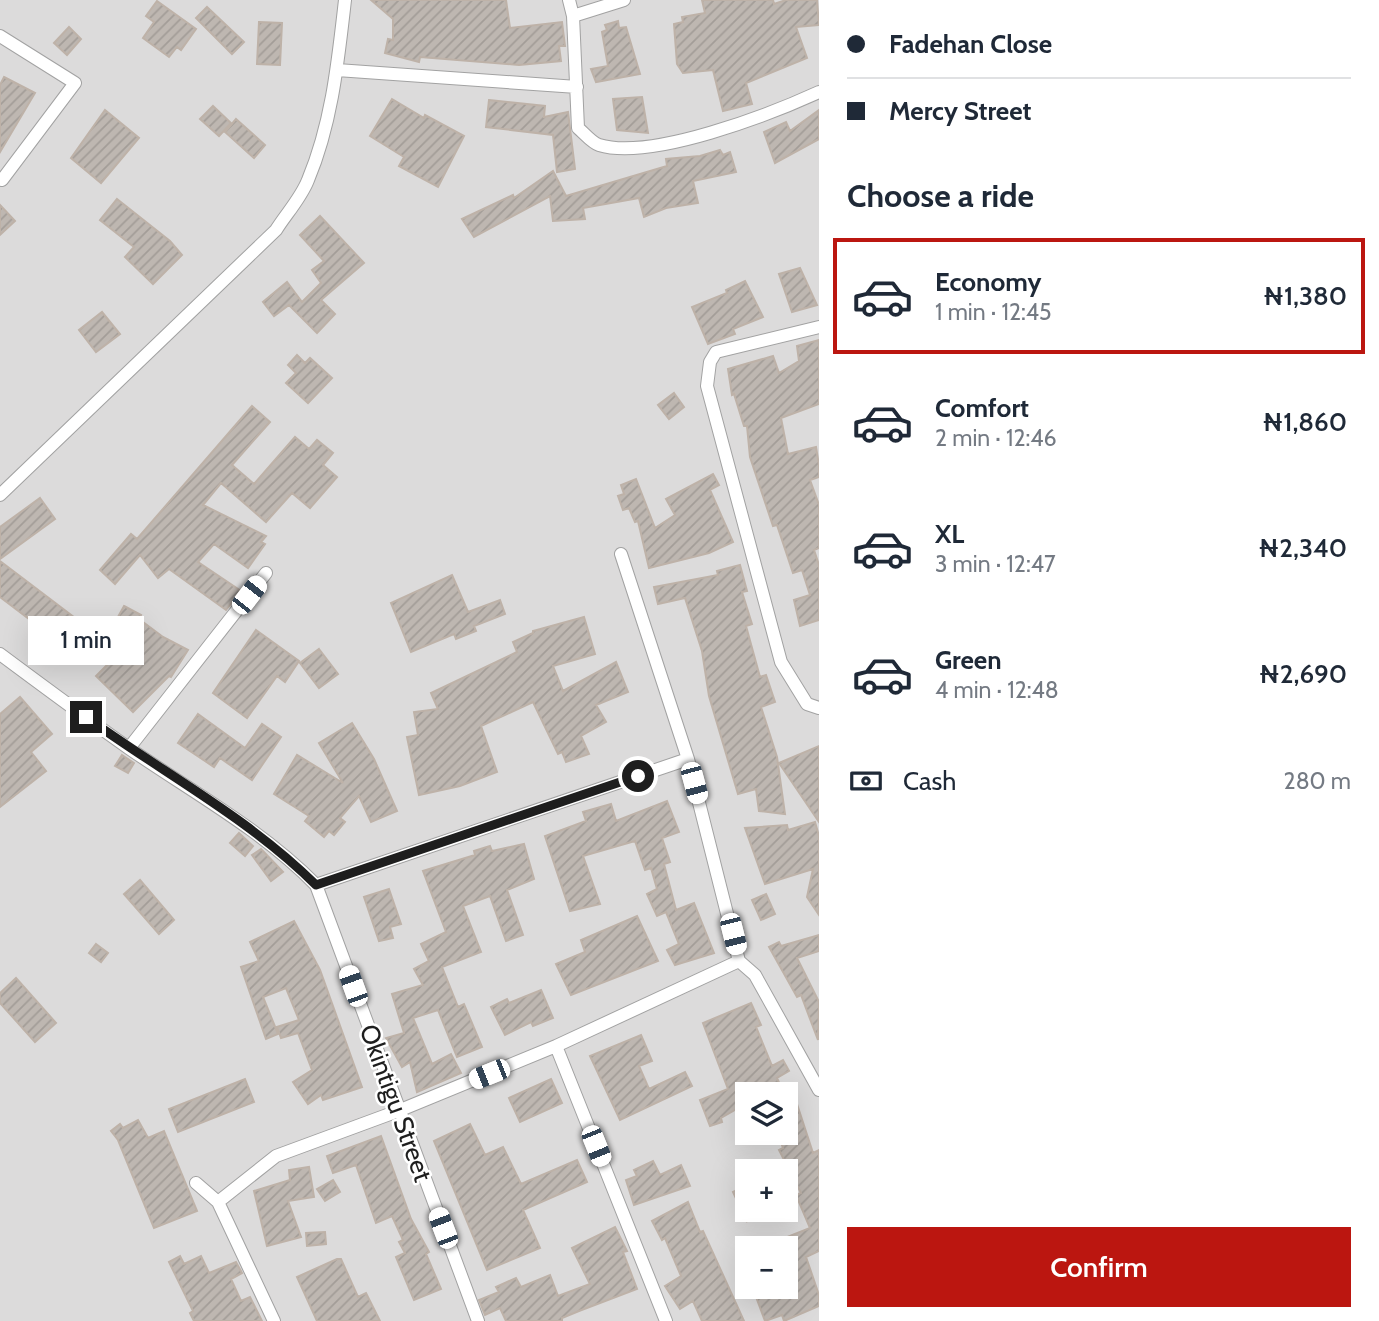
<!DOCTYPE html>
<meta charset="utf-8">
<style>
:root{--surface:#fff;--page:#f6f6f7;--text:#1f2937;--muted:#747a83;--line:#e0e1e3;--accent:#bb1610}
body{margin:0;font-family:Cabin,sans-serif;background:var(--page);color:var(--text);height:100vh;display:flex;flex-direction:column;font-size:26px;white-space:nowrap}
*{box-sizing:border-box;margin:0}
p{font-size:23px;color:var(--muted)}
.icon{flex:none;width:38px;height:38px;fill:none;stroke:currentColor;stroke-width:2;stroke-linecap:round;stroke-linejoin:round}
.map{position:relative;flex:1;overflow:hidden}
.details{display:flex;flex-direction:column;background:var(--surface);width:560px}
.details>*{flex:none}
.top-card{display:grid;align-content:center;height:154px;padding:0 28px;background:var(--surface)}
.buttons{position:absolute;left:735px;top:1082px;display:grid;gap:14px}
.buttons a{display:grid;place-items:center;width:63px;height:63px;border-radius:0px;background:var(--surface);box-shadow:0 7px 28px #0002;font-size:35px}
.end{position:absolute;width:32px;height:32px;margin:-16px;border:9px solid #1e1e1e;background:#fff;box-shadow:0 0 0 4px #fff}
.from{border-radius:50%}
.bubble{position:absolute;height:49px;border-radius:0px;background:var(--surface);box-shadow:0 7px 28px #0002;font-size:23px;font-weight:600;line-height:49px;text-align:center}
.car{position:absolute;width:21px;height:42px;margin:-21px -10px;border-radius:9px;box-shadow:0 0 5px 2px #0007;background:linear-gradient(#fff 24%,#345 0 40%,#fff 0 76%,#345 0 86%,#fff 0)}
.top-card b{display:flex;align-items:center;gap:24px;height:66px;font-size:26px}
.top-card b+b{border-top:2px solid var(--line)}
.top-card i{width:18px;height:18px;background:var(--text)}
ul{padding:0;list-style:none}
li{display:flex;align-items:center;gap:21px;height:116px;margin:0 14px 10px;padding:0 14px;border:4px solid transparent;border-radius:0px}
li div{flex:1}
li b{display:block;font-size:26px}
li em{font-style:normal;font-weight:600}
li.active{border-color:var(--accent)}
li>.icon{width:63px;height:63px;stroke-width:1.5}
h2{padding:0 28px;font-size:32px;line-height:84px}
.pay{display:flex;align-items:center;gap:18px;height:77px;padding:0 28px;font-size:26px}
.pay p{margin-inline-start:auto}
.button{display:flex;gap:14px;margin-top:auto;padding:14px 28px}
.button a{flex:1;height:80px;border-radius:0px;background:var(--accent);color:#fff;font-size:28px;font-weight:600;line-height:80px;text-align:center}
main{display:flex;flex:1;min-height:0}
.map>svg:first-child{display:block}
.residential{fill:#dcdbdb;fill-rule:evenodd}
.building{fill:url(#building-hatch);stroke:#beb2a8;stroke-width:2}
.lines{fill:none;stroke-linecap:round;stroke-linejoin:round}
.street-casing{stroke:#a2a2a2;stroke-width:14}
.street{stroke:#fff;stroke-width:12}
.route{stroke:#1e1e1e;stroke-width:9}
.labels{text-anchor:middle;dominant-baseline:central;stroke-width:5;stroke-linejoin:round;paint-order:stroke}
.street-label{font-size:26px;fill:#1e1e1e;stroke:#fff}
</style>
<main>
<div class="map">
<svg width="819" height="1321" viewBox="0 0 819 1321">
<defs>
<pattern id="building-hatch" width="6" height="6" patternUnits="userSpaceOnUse" patternTransform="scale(1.75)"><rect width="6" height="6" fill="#beb7b1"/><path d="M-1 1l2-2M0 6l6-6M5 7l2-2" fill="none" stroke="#a39d98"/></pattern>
</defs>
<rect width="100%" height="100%" fill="#eeebe4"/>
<path class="residential" d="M0,0H819V1321H0ZM747,1094H786V1132H747ZM747,1171H786V1209H747ZM747,1248H786V1286H747Z"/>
<path class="building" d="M371,0H506L510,28L562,22L565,46H559L561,61L519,65L420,57L419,62L385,53L388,39L393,40V19Z
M702,0H773L774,4L786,0H817L819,25L796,27L807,58L746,83L752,104L723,111L713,70L683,73L677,64L674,24L683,22L682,17L705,13Z
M157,1L196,29L181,50L177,47L169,57L143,38L154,22L146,16Z
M207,7L244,42L232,54L196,18Z
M618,21L619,28L626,27L640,74L596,82L591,69L608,66L602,32L607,30L605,25Z
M259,22L282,23L280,65L257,64Z
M69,27L81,39L67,55L54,43Z
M4,77L35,93L0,152V85Z
M642,97L648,133L617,130L613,99Z
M392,99L424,118L425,115L464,136L438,187L399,166L404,157L370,136Z
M489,100L545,106L544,117L568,112L575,169L557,172L553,135L486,127Z
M213,106L231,123L219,136L200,119Z
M105,110L139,138L101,183L71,158Z
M819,110V139L775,163L764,132L786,122L790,131Z
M236,119L265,145L254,158L225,132Z
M720,150L723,155L730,152L736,172L693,181L698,203L666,208L644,217L639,198L583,208L585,219L553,221L550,196L474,237L462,219L513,195L514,198L553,171L566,196L667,166L666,159L700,156Z
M117,199L170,241L182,255L153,284L125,257L134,247L100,220Z
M0,205L15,221L0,235Z
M320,216L364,263L321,300L335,314L317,333L289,305L274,316L263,302L287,282L302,302L321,283L312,270L324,261L300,235Z
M800,268L817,305L792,312L779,274Z
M745,281L763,317L733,329L735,334L708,344L692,307L727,293L726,290Z
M102,312L120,334L96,352L79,330Z
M819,340V404L781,418L788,454L816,447L819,465V477L810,480L819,505V548L814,550L819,565V620L800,626L794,600L810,595L802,570L793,573L777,525L773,526L750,457L747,426H744L734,394L732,395L728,369L773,356L779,373L799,361L797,346Z
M297,355L305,363L310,358L332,378L308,403L286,383L296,373L288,365Z
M674,393L684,407L669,419L658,405Z
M252,406L270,422L232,465L254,484L295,437L309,449L317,440L333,453L323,465L337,477L310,508L292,493L266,522L221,483L203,505L266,536L261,542L265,544L248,568L214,544L198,562L241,591L226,610L169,569L158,578L140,555L115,584L100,570L131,534L137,539Z
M713,474L719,485L710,490L733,542L709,553L649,568L638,521L635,522L629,508L623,510L618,496L624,494L621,485L636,479L655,528L675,515L666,499Z
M40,498L55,519L0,559V527Z
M0,561L79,621L62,644L0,597Z
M740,565L747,591L742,592L752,624L746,626L760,677L766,675L775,702L761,707L777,757L785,814L759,811L756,789L738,794L709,696L702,651L685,598L658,604L654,587L718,575L717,571Z
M452,575L468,612L500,600L505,614L474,626L476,631L456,639L454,634L411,652L391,603Z
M124,606L141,615L139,619L163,637L188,650L171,677L169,676L133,712L96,676L112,660L91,644L100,632L107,637Z
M584,617L595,654L553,666L563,691L616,662L628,692L596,705L606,722L581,736L589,754L566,762L562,752L558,754L533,702L481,726L497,772L460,786L419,795L407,737L418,735L414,712L438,709L431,693L517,652L513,642L533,633V631Z
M256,630L299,661L285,682L277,676L247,718L213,693Z
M319,649L338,674L319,688L300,663Z
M20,697L52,734L31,752L46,771L0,807V714Z
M198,714L245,748L262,724L281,737L252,780L220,758L214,767L178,743Z
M352,723L374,759L397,811L371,822L359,796L340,818L345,822L334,835L329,831L324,837L305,821L309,816L274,794L297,755L343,783L319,743Z
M819,746V822L779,763Z
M122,755L134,763L128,773L115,766Z
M667,801L679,832L662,838L670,862L664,864L676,910L694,903L714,953L675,965L667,950L679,944L666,912L657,916L647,894L657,889L651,868L645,870L635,841L583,856L600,904L570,911L545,836L586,821L583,812L611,804L616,821Z
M815,822L819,836V915L807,897L813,869L765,884L745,828L787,825L788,830Z
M239,833L253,846L245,856L230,843Z
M524,844L534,879L507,890L523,935L506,941L490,896L463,906L481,952L442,967L458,1007L464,1004L482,1047L457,1057L438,1010L413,1018L432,1064L451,1054L461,1073L417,1092L410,1062L402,1067L386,1038L404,1033L392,994L423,985L414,969L429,961L421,944L446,932L423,871L475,855L474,851L490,846L492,851Z
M261,849L283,872L271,881L252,855Z
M140,880L174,920L159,934L124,894Z
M389,889L401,924L390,927L393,938L379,941L364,897Z
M766,894L775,914L761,920L752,900Z
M637,916L658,961L571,995L556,964L585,952L581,940Z
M294,921L320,970L362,1087L323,1100L321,1095L308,1104L293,1082L312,1070L298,1033L281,1038L277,1027L299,1020L286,988L263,997L278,1034L266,1039L241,967L259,961L250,942Z
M819,935V951L797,958L819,1002L818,1040L801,995L797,997L769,947L779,942L781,946Z
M96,944L108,953L101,962L89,953Z
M16,978L56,1023L35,1042L0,1003V993Z
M541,990L553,1018L533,1026L531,1022L505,1035L491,1007L507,999L509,1003Z
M751,1003L761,1025L756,1027L772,1066L783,1060L789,1071L777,1078L784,1094H747V1103L721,1118L722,1122L710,1126L700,1100L728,1089L703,1023Z
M641,1035L652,1061L639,1066L649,1089L685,1072L692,1086L620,1120L590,1056Z
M245,1079L254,1102L178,1132L169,1109Z
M551,1079L562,1103L520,1122L509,1098Z
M797,1104L813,1153L819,1150V1251L806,1257L819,1295V1306L784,1321L782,1315L765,1321L752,1286H786V1248L762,1247L810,1228L796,1195L801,1193L779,1150L783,1148L777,1132H786V1109Z
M138,1120L148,1138L164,1131L197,1211L154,1228L118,1140L111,1131L120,1124L123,1128Z
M470,1124L485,1155L503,1147L521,1184L577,1160L587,1182L523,1210L540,1248L487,1270L434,1141Z
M381,1136L411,1219L429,1252L426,1254L441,1289L414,1300L396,1257L405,1253L399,1242L403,1240L392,1216L376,1223L356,1165L333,1173L327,1156Z
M653,1161L660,1175L681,1165L690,1186L634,1205L626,1180L637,1176L634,1170Z
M309,1167L314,1197L288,1201L301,1237L267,1246L254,1191L290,1180L289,1170Z
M333,1180L340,1192L325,1201L317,1189Z
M747,1185V1222L733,1192Z
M688,1202L700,1232L703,1231L744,1321H702L693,1301L680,1309L665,1286L681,1276L665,1238L662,1240L652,1221Z
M615,1227L627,1251L623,1252L637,1289L579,1311L562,1318V1321H506L500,1308L485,1315L479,1300L499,1292L496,1287L516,1278L521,1287L550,1275L558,1296L590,1284L572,1248Z
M325,1232L326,1244L307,1246L306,1233Z
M180,1256L184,1264L201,1256L209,1273L236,1262L242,1273L231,1279L241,1301L250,1297L262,1321H194L190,1313L193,1311L169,1262Z
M337,1259H341L358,1297L366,1293L380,1321H317L297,1277Z"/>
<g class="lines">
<g class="street-casing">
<path id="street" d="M569,0L573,16L578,128C584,133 592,143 599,145C651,161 771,114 819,92
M573,16L624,0
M0,36L75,83L2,180
M337,70L577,87
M819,327L716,352L710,362L707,386L781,662L807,704L819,708
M0,495L276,230C286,214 301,198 308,180C332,123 338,61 345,0
M621,554L688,759L739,961L755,975L819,1090
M0,654C43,686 86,718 130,749C194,793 262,830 316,885L478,1321
M129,748L266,573
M316,885L688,759
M556,1046L666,1321
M196,1183L218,1202L274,1321
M218,1202L276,1156L398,1111L556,1046L739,961"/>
</g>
<use href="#street" class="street"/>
</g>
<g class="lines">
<path class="route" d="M86,717C163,773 249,818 316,885L638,776"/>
</g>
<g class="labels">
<g class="street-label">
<text transform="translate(396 1103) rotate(70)">Okintigu Street</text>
</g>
</g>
</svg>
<div class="buttons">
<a><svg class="icon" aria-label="layers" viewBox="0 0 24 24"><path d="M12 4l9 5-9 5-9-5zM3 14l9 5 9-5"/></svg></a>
<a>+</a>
<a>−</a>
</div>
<i class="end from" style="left:638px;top:776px"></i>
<i class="end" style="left:86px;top:717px"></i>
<div class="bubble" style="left:28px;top:616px;width:116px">1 min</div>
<i class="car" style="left:249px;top:595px;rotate:38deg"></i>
<i class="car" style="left:694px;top:783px;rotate:165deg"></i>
<i class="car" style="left:733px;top:934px;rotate:166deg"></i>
<i class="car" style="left:353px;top:986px;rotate:340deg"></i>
<i class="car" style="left:489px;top:1074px;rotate:248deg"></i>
<i class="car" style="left:596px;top:1146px;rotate:158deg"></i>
<i class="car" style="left:443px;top:1228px;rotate:339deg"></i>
</div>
<section class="details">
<div class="top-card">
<b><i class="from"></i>Fadehan Close</b>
<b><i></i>Mercy Street</b>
</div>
<h2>Choose a ride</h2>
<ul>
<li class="active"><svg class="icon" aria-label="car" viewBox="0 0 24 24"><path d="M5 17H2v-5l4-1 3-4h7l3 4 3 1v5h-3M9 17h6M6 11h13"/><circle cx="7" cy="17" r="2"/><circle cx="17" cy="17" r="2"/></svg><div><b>Economy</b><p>1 min · 12:45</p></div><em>₦1,380</em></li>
<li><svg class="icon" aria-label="car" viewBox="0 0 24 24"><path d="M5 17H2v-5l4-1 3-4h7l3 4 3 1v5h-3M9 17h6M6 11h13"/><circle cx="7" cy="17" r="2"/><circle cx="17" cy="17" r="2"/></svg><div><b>Comfort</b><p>2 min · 12:46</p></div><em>₦1,860</em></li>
<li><svg class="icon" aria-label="car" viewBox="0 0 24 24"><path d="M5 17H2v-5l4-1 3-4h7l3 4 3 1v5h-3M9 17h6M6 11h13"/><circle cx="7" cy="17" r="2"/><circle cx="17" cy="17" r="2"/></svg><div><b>XL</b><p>3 min · 12:47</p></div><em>₦2,340</em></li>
<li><svg class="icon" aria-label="car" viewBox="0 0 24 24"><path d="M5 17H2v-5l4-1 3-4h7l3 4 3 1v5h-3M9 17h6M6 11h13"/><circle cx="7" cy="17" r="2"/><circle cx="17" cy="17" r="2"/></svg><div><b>Green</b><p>4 min · 12:48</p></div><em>₦2,690</em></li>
</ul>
<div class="pay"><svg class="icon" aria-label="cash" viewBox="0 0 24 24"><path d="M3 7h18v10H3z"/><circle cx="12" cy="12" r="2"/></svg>Cash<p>280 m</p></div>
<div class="button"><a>Confirm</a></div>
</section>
</main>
